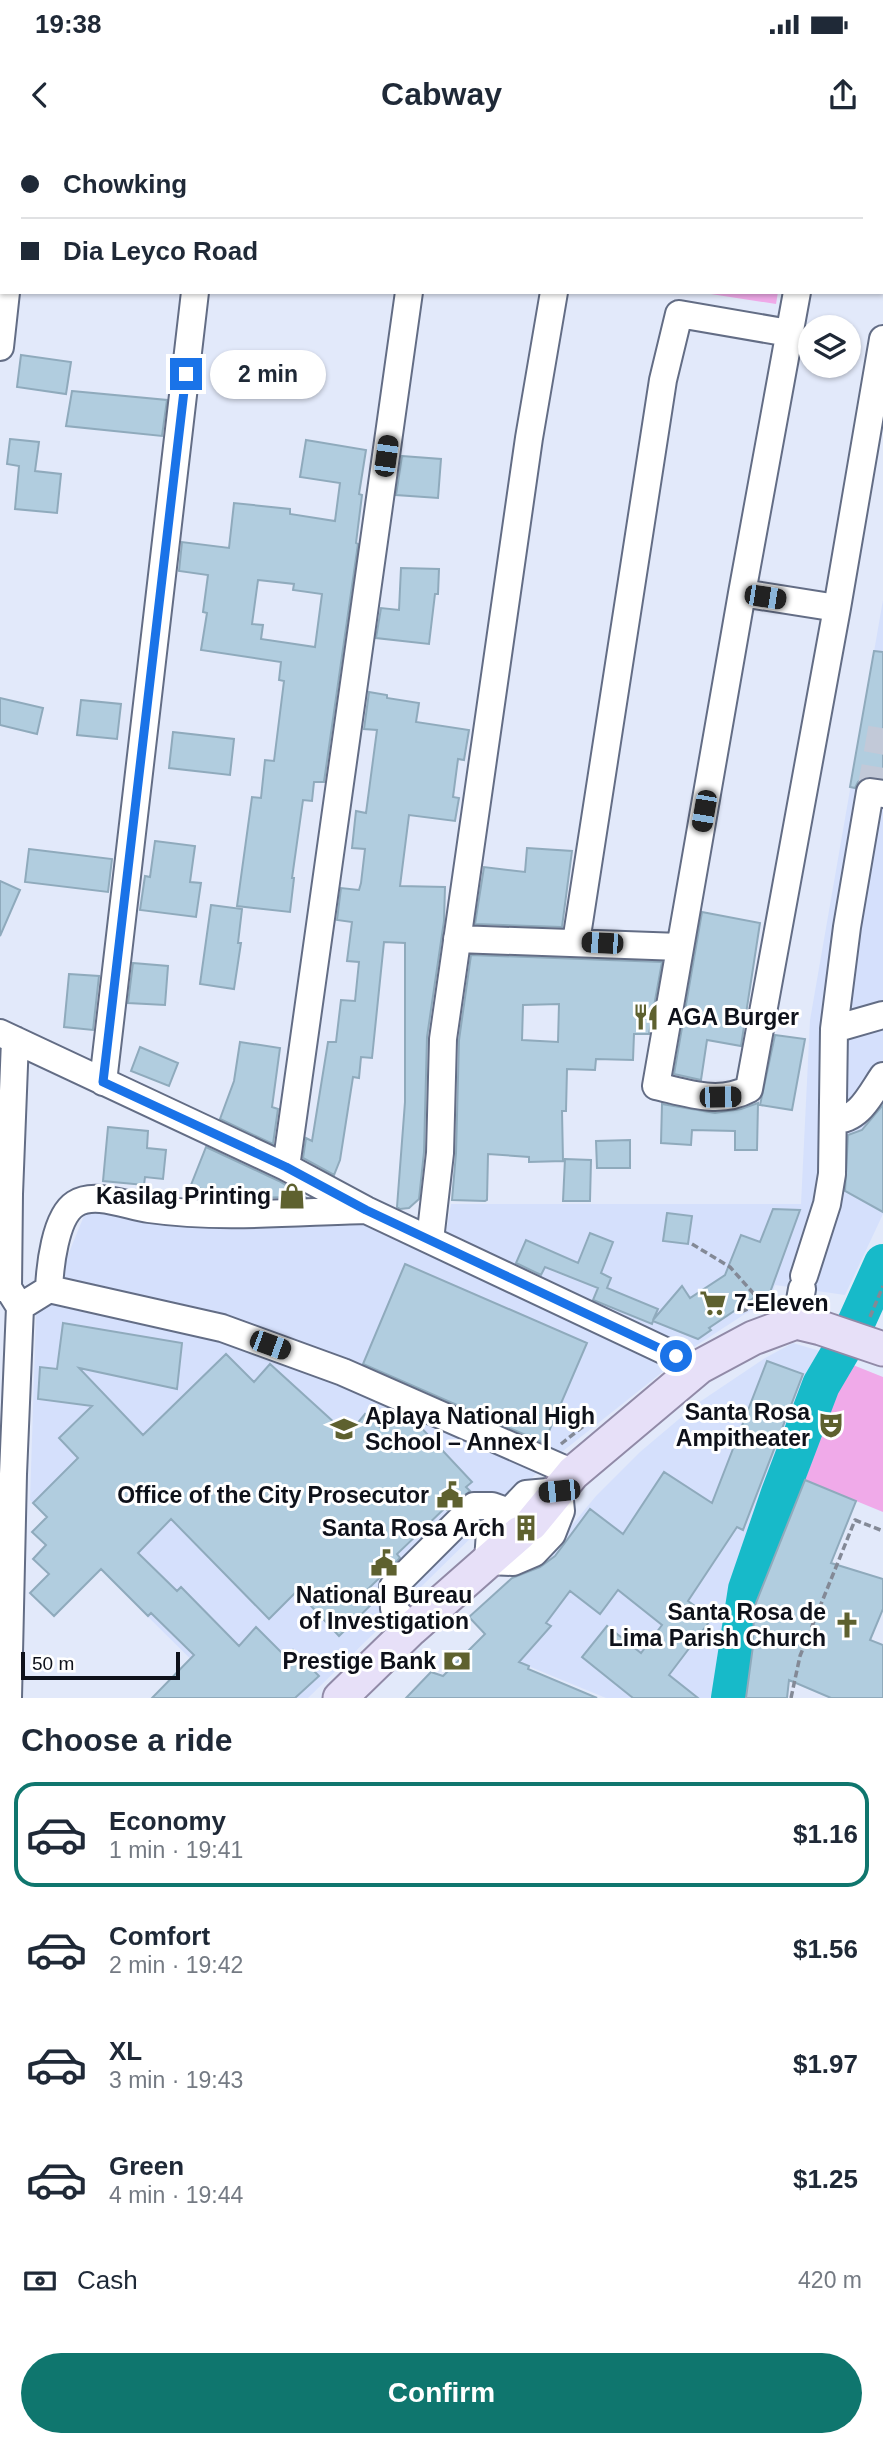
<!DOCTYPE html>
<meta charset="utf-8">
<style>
:root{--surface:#fff;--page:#f6f6f7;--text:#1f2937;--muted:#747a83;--line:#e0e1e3;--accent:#0f766e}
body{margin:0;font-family:Helvetica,sans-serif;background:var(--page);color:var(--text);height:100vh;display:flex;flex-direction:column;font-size:26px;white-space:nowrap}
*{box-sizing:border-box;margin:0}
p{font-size:23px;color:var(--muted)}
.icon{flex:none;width:38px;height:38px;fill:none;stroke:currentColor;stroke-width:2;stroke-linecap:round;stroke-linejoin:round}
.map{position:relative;height:1558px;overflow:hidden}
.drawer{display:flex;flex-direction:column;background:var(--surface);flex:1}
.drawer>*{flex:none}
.hud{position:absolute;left:0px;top:0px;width:884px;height:154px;box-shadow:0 2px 5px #0004;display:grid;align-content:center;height:154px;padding:0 21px;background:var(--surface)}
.controls{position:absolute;left:798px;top:175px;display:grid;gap:14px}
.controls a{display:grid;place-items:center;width:63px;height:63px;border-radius:50%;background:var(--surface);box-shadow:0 2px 5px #0004;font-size:35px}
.scale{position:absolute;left:21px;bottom:18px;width:159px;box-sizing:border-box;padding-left:7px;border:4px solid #0e111a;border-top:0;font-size:19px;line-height:24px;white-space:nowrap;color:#0e111a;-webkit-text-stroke:5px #fff;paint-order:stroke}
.end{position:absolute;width:32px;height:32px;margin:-16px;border:9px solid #1a73e8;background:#fff;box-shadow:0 0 0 4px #fff}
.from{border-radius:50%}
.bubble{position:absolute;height:49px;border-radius:24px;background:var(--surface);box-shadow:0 2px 5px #0004;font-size:23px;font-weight:800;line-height:49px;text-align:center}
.car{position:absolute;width:21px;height:42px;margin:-21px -10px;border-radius:9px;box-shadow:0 0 5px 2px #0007;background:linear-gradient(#222 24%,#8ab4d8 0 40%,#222 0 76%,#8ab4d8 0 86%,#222 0)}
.hud b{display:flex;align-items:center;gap:24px;height:66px;font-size:26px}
.hud b+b{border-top:2px solid var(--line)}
.hud i{width:18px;height:18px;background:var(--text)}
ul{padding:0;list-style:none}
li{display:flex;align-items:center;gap:21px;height:105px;margin:0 14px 10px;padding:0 7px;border:4px solid transparent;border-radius:21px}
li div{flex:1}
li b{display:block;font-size:26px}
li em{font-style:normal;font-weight:800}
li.current{border-color:var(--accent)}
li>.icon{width:63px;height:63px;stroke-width:1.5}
h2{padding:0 21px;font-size:32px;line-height:84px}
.pay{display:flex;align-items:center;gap:18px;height:77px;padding:0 21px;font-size:26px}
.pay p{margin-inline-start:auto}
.action{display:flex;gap:14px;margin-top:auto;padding:14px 21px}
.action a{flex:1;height:80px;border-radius:42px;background:var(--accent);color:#fff;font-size:28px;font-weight:800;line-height:80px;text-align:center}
.status{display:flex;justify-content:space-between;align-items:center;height:49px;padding:0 35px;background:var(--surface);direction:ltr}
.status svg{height:19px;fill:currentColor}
header{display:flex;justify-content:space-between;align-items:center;height:91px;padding:0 21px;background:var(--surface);font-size:32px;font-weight:800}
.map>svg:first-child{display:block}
.built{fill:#d5e0fc}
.green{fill:#f0aae9}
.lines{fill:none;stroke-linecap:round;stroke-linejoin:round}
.river{stroke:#17bac9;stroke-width:38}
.building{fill:#b1cddf;stroke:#8faabc;stroke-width:2;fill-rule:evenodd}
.minor-tunnel{stroke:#c2c9d8;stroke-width:26;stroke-dasharray:26 13;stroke-linecap:butt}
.minor-casing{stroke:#636d85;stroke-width:30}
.major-casing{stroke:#918aa7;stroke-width:37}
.path{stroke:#838996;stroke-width:3.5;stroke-dasharray:7 3.5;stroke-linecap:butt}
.minor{stroke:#fff;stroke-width:26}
.major{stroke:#e7e0f8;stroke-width:33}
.route{stroke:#1a73e8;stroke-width:9}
.labels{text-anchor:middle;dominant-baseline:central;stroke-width:6;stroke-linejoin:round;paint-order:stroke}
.poi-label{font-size:23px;font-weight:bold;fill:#0e111a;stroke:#fff;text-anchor:end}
</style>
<div class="status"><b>19:38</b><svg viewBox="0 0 49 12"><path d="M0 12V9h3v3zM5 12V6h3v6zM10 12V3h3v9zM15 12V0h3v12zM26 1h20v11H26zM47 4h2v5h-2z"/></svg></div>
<header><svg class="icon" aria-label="back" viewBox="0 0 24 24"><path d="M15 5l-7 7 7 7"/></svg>Cabway<svg class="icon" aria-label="share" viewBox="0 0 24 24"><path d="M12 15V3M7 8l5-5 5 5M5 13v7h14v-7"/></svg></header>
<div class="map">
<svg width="883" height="1558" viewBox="0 0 883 1558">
<rect width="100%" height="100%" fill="#e2e9fa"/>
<path class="built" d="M883,460V1074L845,1155L775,1145L769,1163L751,1170L691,1209L445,1098L451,1064H801L810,880Z
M88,1066L362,1079L675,1222L543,1327L308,1558H230L30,1360L36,1175L48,1164Z
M793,1203L820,1211L745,1422L730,1486L722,1558H606L504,1516L469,1477L515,1435L545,1418L596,1356L640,1312L698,1263L765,1218Z"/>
<path class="green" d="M698,152H778L776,164Z
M848,1223L883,1237V1372L805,1340Z"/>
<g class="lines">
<path class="river" d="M730,1558L747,1449L780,1353L821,1245L851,1194L883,1123"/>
</g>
<path class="building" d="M21,215L71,222L66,254L17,247Z
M72,251L167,260L162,296L66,286Z
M10,299L39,302L35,331L61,334L57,373L15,369L19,326L7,324Z
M306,300L366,310L359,354L362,355L356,403L358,404L324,642H314L312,661L303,660L292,738H294L290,772L237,766L252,657L261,658L265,620L274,621L284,541L279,540L281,522L201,510L207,473L203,472L208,435L179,431L182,402L229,408L234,363L290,369V374L335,381L340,343L300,337ZM258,440L294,444L293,450L322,454L315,507L261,499L263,485L252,484Z
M402,316L441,319L438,358L396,355Z
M401,428L439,429L438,454H435L429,504L376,498L381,468L399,470Z
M874,511L883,512V638L865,637L858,642L855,648L850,647Z
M369,552L387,555V558L419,563L416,582L469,590L464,620L458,619L453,657L459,658L455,681L409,675L400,746L445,747L444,781L427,897L424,1012L419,1059L409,1068L400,1069L397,1067L405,962V803L384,802L372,918L361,917L359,938L353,937L340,1020L334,1035L303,1018L306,998L312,1001L328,902H336L341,860L355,861L359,822L347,821L352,782L337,780L341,748L359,750L361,743L365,709L352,708L356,671L366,673L377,590L364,589Z
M0,558L43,568L37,594L0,585Z
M81,560L121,564L117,599L77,595Z
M173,592L234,599L230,635L169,628Z
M155,701L195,706L190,742L201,743L196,777L140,770L145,736L150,737Z
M527,708L572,711L562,787L475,784L484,727L525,732Z
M29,709L112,719L108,752L25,742Z
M0,741L20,750L0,796Z
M211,765L242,769L238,803H241L234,849L200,844Z
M702,772L760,783L741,906L707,900L701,940L674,934Z
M471,815L662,822L649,894H634L633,920L596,919L595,930L567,929L566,971H562L563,1021L529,1022V1017L488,1014L487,1060L485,1061L452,1060L456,1013L459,900ZM559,864L558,902L522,900L523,865Z
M133,823L168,826L165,865L128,863Z
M69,834L99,836L93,890L64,887Z
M775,895L805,899L792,970L760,965Z
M240,902L280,908L272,967L278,969L273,1004L220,979L234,941Z
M140,907L178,923L169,946L131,931Z
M758,963L757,1010H735V991L692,990L691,1005L661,1003L662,964L715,973L741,969Z
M883,965V1072L845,1051L848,995L862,990Z
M108,987L148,991L147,1008L166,1010L163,1039L145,1037L144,1045L103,1041Z
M630,1000V1028H597L596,1001Z
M206,1007L279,1041L305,1057L224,1058L191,1045Z
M565,1019L591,1020L590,1061H563Z
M773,1069L800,1070L768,1158L761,1153L709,1188L711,1190L698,1199L653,1181L652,1184L593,1160L598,1148L545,1127L541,1135L516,1123L526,1100L578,1123L590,1093L613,1102L601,1133L611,1138L607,1148L658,1169L653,1180L682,1146L690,1158L725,1135L741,1095L760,1102Z
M667,1073L692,1076L688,1104L663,1101Z
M405,1124L587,1203L544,1303L363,1224Z
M63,1183L182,1203L177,1249L79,1228L143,1295L226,1214L254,1242L270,1224L348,1295L365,1274L381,1288L395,1272L415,1281L472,1342L466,1347L470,1351L447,1370L445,1368L397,1414L400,1418L367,1450L376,1460L339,1496L297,1451L269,1479L171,1379L138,1413L177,1451L181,1447L239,1506L256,1487L286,1517L293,1510L319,1536L295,1558H152L194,1515L151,1473L148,1476L101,1429L54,1476L30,1453L49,1434L33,1419L46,1405L32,1392L47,1377L33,1363L78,1318L59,1298L92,1266L38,1259L40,1227L57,1229Z
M767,1221L803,1234L743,1390L737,1387L688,1461L712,1478L669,1535L698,1558H633L582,1517L607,1486L641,1513L662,1485L618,1450L600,1474L570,1451L546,1483L551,1486L519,1522L529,1526L528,1529L597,1558H406L431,1532L443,1536L485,1494L469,1477L512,1438L540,1427L555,1416L590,1369L623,1394L664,1332L712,1363Z
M805,1340L856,1361L831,1423L883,1439V1469L870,1500L883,1505V1558H831L789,1540L787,1558H746L753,1506L754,1468Z"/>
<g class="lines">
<path class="minor-tunnel" d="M870,652L883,577"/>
<g class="minor-casing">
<path id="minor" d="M24,2V0
M213,2V0
M431,2V0
M577,2L578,0
M824,2V0
M797,152L742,453L656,946C687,953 719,965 749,949L837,468L883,199
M0,207L6,152
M742,453L837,468
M457,799L680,807
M576,802L663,240L679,174L789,193
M834,889L883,875
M0,893L286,1027L366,1070L699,1227
M103,942L195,152
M833,980C859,981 870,955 883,936
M286,1027L409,152
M430,1100L440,1013L443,899L529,298L554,152
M804,1136L827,1064L832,1034L834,889L847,787L870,652L883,654
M0,1148H8L20,1167L13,1334L8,1558
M8,1148L9,1054L15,900
M49,1149C50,1127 55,1077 75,1064C95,1051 127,1066 149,1069C220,1079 292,1072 364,1070
M20,1167L49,1149L222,1188L343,1232L573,1333
M796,1182L802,1149
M559,1351L561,1371L552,1394L534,1413L513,1422L488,1421L490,1392L526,1354Z
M411,1489L394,1469L393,1447L474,1366H492L509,1372"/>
</g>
<g class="major-casing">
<path id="major" d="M531,1384L573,1333L699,1227L753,1198L796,1182L821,1188L883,1209
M340,1558L411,1489L520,1393"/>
</g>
<path class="path" d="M692,1104L730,1127L762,1163
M741,1172L779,1155
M870,1177L883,1146
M561,1304L585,1285
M791,1558L800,1516L855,1380L883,1391"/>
<use href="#minor" class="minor"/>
<use href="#major" class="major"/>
</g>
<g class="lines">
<path class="route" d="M186,234L103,942L286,1027L366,1070L676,1216"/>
</g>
<defs>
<g id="restaurant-bare" transform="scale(2.1)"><path d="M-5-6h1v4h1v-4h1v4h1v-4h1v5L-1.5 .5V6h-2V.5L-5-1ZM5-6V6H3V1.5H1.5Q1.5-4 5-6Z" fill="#5e612f" stroke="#fff" stroke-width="2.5" paint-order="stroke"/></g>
<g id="shop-bare" transform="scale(2.1)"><path d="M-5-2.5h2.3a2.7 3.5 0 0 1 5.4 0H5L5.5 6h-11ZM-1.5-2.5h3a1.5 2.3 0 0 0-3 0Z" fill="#5e612f" stroke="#fff" stroke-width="2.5" paint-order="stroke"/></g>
<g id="supermarket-bare" transform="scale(2.1)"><path d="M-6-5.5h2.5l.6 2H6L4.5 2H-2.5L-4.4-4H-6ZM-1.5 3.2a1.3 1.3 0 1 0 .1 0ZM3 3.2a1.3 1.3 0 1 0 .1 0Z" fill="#5e612f" stroke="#fff" stroke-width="2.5" paint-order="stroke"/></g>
<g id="theatre-bare" transform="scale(2.1)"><path d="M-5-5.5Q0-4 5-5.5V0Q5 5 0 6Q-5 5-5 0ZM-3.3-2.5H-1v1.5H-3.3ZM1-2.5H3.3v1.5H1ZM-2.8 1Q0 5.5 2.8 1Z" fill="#5e612f" stroke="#fff" stroke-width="2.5" paint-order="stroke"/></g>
<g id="school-bare" transform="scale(2.1)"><path d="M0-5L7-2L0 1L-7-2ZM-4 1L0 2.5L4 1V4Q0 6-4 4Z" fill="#5e612f" stroke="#fff" stroke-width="2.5" paint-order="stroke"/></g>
<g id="civic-bare" transform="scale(2.1)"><path d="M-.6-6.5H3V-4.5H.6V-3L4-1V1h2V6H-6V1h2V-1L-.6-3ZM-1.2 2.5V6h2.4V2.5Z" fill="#5e612f" stroke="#fff" stroke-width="2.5" paint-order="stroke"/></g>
<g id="building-bare" transform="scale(2.1)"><path d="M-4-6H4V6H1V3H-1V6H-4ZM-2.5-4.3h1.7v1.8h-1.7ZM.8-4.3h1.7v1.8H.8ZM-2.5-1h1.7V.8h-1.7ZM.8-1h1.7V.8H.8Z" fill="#5e612f" stroke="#fff" stroke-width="2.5" paint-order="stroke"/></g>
<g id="church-bare" transform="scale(2.1)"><path d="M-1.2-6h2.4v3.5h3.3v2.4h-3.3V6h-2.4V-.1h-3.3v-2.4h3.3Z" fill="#5e612f" stroke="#fff" stroke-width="2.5" paint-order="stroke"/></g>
<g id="bank-bare" transform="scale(2.1)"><path d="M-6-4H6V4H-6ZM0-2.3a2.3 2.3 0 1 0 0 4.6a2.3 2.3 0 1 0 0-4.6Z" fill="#5e612f" stroke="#fff" stroke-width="2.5" paint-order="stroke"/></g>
</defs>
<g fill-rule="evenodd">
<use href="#restaurant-bare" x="646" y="877"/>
<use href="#shop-bare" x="292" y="1056"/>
<use href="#supermarket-bare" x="713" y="1163"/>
<use href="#theatre-bare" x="831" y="1285"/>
<use href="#school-bare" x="344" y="1289"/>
<use href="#civic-bare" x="450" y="1355"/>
<use href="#building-bare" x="526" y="1388"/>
<use href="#civic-bare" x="384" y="1423"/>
<use href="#church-bare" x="847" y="1485"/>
<use href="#bank-bare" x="457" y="1521"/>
</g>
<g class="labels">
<g class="poi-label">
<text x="667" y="877" text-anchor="start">AGA Burger</text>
<text x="271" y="1056">Kasilag Printing</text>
<text x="734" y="1163" text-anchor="start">7-Eleven</text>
<text x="810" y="1272">Santa Rosa<tspan x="810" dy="26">Ampitheater</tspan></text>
<text x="365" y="1276" text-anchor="start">Aplaya National High<tspan x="365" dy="26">School – Annex I</tspan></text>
<text x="429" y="1355">Office of the City Prosecutor</text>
<text x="505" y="1388">Santa Rosa Arch</text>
<text x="384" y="1455" text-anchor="middle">National Bureau<tspan x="384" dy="26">of Investigation</tspan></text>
<text x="826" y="1472">Santa Rosa de<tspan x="826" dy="26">Lima Parish Church</tspan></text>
<text x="436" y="1521">Prestige Bank</text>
</g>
</g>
</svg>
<div class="controls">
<a><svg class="icon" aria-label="layers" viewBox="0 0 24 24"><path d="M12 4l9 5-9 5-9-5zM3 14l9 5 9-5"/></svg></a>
</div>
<div class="scale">50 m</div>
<i class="end from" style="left:676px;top:1216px"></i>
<i class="end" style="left:186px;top:234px"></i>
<div class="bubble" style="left:210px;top:210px;width:116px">2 min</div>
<i class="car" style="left:386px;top:316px;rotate:8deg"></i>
<i class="car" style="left:765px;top:457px;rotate:99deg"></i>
<i class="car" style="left:704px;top:671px;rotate:190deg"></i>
<i class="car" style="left:602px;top:803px;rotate:273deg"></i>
<i class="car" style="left:720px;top:957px;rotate:89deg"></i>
<i class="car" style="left:270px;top:1205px;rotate:110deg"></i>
<i class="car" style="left:559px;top:1351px;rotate:264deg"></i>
<div class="hud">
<b><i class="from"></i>Chowking</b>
<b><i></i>Dia Leyco Road</b>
</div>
</div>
<section class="drawer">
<h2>Choose a ride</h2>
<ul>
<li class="current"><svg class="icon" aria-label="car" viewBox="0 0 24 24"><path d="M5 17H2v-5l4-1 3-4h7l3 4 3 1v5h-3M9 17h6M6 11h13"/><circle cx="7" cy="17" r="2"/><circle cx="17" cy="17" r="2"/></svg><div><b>Economy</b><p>1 min · 19:41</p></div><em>$1.16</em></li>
<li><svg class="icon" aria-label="car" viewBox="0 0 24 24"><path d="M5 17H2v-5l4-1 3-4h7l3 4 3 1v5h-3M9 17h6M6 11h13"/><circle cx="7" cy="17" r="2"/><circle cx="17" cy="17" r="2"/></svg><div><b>Comfort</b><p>2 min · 19:42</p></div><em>$1.56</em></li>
<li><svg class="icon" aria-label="car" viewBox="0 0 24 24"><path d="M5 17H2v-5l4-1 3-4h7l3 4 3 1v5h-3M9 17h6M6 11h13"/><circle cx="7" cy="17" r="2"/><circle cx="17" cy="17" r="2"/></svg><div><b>XL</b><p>3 min · 19:43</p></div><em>$1.97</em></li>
<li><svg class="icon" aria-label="car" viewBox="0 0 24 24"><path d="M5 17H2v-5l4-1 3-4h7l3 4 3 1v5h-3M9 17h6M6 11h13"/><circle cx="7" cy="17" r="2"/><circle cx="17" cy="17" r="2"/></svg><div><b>Green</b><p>4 min · 19:44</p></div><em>$1.25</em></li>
</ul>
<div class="pay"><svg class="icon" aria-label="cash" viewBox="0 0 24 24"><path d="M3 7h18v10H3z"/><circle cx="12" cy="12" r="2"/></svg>Cash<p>420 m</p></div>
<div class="action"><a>Confirm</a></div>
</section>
